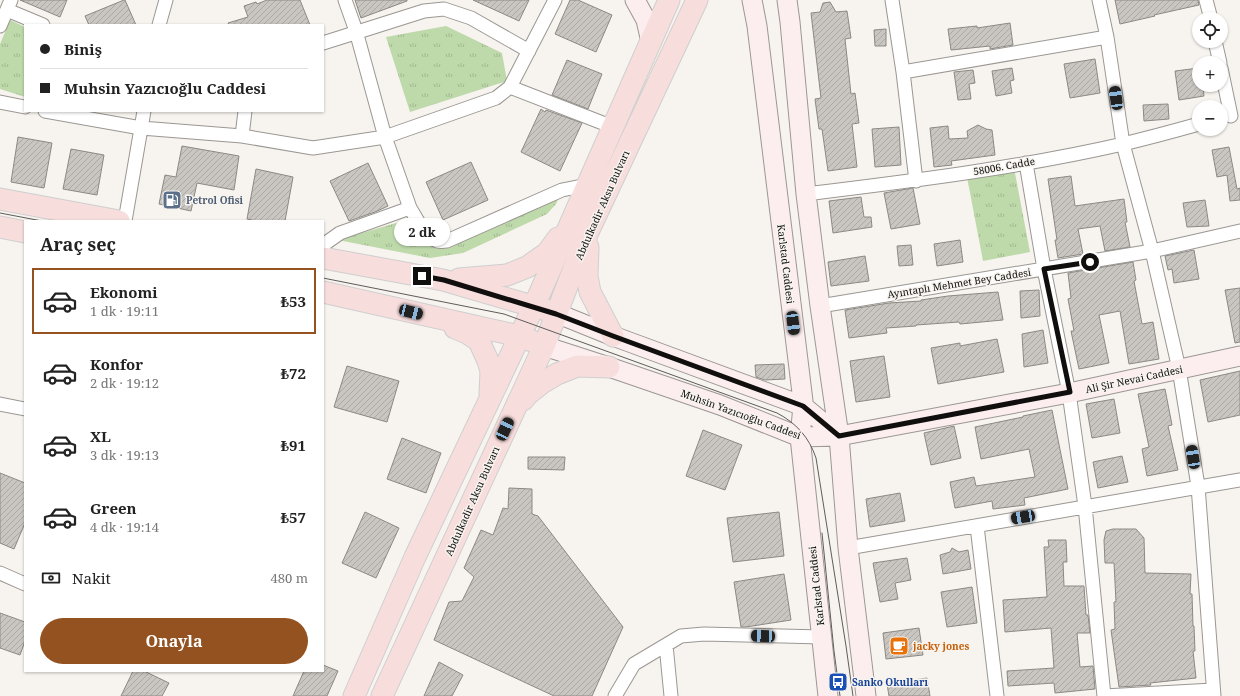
<!DOCTYPE html>
<html lang="tr">
<meta charset="utf-8">
<style>
:root{--surface:#fff;--page:#f2f2f2;--text:#222;--muted:#767676;--line:#e0e0e0;--accent:#945220}
body{margin:0;font-family:"Noto Serif",serif;background:var(--page);color:var(--text);height:100vh;display:flex;flex-direction:column;font-size:15px;white-space:nowrap}
*{box-sizing:border-box;margin:0}
p{font-size:13px;color:var(--muted)}
.icon{flex:none;width:22px;height:22px;fill:none;stroke:currentColor;stroke-width:2;stroke-linecap:round;stroke-linejoin:round}
.map{position:relative;flex:1;overflow:hidden}
.details{position:absolute;left:24px;top:220px;width:300px;height:452px;display:flex;flex-direction:column;background:var(--surface);border-radius:0px;box-shadow:0 1px 3px #0004}
.details>*{flex:none}
.top-card{position:absolute;left:24px;top:24px;width:300px;height:88px;border-radius:0px;box-shadow:0 1px 3px #0004;display:grid;align-content:center;height:88px;padding:0 16px;background:var(--surface)}
.controls{position:absolute;left:1192px;top:12px;display:grid;gap:8px}
.controls a{display:grid;place-items:center;width:36px;height:36px;border-radius:50%;background:var(--surface);box-shadow:0 1px 3px #0004;font-size:20px}
.end{position:absolute;width:18px;height:18px;margin:-9px;border:5px solid #100f0e;background:#fff;box-shadow:0 0 0 2px #fff}
.from{border-radius:50%}
.bubble{position:absolute;height:28px;border-radius:14px;background:var(--surface);box-shadow:0 1px 3px #0004;font-size:13px;font-weight:700;line-height:28px;text-align:center}
.car{position:absolute;width:12px;height:24px;margin:-12px -6px;border-radius:5px;box-shadow:0 0 3px 1px #0007;background:linear-gradient(#222 24%,#8ab4d8 0 40%,#222 0 76%,#8ab4d8 0 86%,#222 0)}
.top-card b{display:flex;align-items:center;gap:14px;height:38px;font-size:15px}
.top-card b+b{border-top:1px solid var(--line)}
.top-card i{width:10px;height:10px;background:var(--text)}
ul{padding:0;list-style:none}
li{display:flex;align-items:center;gap:12px;height:66px;margin:0 8px 6px;padding:0 8px;border:2px solid transparent;border-radius:0px}
li div{flex:1}
li b{display:block;font-size:15px}
li em{font-style:normal;font-weight:700}
li.current{border-color:var(--accent)}
li>.icon{width:36px;height:36px;stroke-width:1.5}
h2{padding:0 16px;font-size:18px;line-height:48px}
.pay{display:flex;align-items:center;gap:10px;height:44px;padding:0 16px;font-size:15px}
.pay p{margin-inline-start:auto}
.button{display:flex;gap:8px;margin-top:auto;padding:8px 16px}
.button a{flex:1;height:46px;border-radius:24px;background:var(--accent);color:#fff;font-size:16px;font-weight:700;line-height:46px;text-align:center}
.map>svg:first-child{display:block}
.grass{fill:url(#grass-tufts)}
.building{fill:url(#building-hatch);stroke:#8c8985}
.lines{fill:none;stroke-linecap:round;stroke-linejoin:round}
.street-casing{stroke:#9b9793;stroke-width:15}
.secondary-casing{stroke:#9b9793;stroke-width:21}
.primary-casing{stroke:#cfcfcf;stroke-width:23}
.street{stroke:#fff;stroke-width:13}
.secondary{stroke:#fceeee;stroke-width:19}
.primary{stroke:#f8dddd;stroke-width:21}
.tram{stroke:#5e5c5a;stroke-width:1}
.route{stroke:#100f0e;stroke-width:5}
.labels{text-anchor:middle;dominant-baseline:central;stroke-width:3;stroke-linejoin:round;paint-order:stroke}
.street-label{font-size:10px;fill:#100f0e;stroke:#f7f3ee}
.service-label{font-size:10px;font-weight:bold;fill:#4e5e75;stroke:#f7f3ee;text-anchor:start}
.food-label{font-size:10px;font-weight:bold;fill:#c56008;stroke:#f7f3ee;text-anchor:start}
.transit-label{font-size:10px;font-weight:bold;fill:#164399;stroke:#f7f3ee;text-anchor:start}
</style>
<div class="map">
<svg width="1240" height="696" viewBox="0 0 1240 696">
<defs>
<pattern id="grass-tufts" width="24" height="20" patternUnits="userSpaceOnUse"><rect width="24" height="20" fill="#bed9aa"/><path d="M3 7l-1-3M5 7V3M7 7l1-3M15 17l-1-3M17 17v-4M19 17l1-3" fill="none" stroke="#a2b991"/></pattern>
<pattern id="building-hatch" width="6" height="6" patternUnits="userSpaceOnUse"><rect width="6" height="6" fill="#c9c6c1"/><path d="M-1 1l2-2M0 6l6-6M5 7l2-2" fill="none" stroke="#aca9a5"/></pattern>
</defs>
<rect width="100%" height="100%" fill="#f7f3ee"/>
<path class="grass" d="M10,20L25,27V97L0,89V44Z
M446,26L502,53L507,81L410,112L386,37Z
M1014,168L1030,252L983,261L967,177Z
M561,193L556,204L547,214L463,253L430,258L338,240L396,223L432,244Z"/>
<path class="building" d="M20,0H67L60,17Z
M124,0H125L136,25H89L85,16Z
M267,0H300L310,25H229L228,23L248,17L244,6L256,2L257,4Z
M355,0H407V1L361,18Z
M473,0H529L519,21Z
M570,0H578L612,15L596,52L555,34Z
M1115,0H1198L1199,5L1154,15L1155,16L1120,24Z
M830,2L836,12L847,11L851,38L845,39L851,94L855,93L859,123L852,124L857,167L828,171L822,129H819L815,99L821,98L811,13L820,12L823,3Z
M1010,23L1013,45L990,49V46L951,50L948,29L977,26V28Z
M886,29V46H875L874,30Z
M1095,59L1100,93L1070,98L1064,64Z
M567,60L602,74L588,109L552,95Z
M1012,68L1014,80L1010,81L1012,93L996,96L992,71Z
M1199,68V85H1203L1204,96L1179,100L1175,71Z
M973,70L975,83L969,84L971,99L958,100L954,72Z
M1168,104L1169,119L1144,121L1143,105Z
M541,109L545,112L546,110L582,123L560,171L521,152Z
M978,125L986,129L992,130L995,155L951,161L952,165L934,167L930,128L948,126L949,139L968,138L967,131Z
M899,127L901,165L875,167L872,129Z
M18,137L52,143L44,188L11,182Z
M182,146L239,156L234,190L197,183L191,211L159,204L165,175L176,177Z
M1229,147L1237,189L1240,188V200L1230,201L1227,175L1217,177L1212,150Z
M71,149L104,155L97,195L63,189Z
M471,162L488,200L443,220L426,182Z
M368,163L388,206L375,212L349,221L330,181Z
M256,169L293,177L285,221H256L247,219Z
M1071,176L1075,206L1124,199L1127,222H1125L1130,247L1105,251L1100,226L1078,229L1083,254L1058,258L1055,240H1057L1048,179Z
M913,188L920,224L891,229L884,193Z
M861,197L864,217H871L872,227L833,233L829,201Z
M1205,200L1209,226L1187,227L1183,203Z
M960,240L963,262L937,266L934,244Z
M911,245L913,265L899,266L897,246Z
M1194,250L1199,279L1174,283L1172,269L1168,270L1165,256Z
M865,256L869,281L831,286L828,262Z
M1133,262L1136,280L1134,281L1142,324L1153,322L1159,359L1129,364L1120,311L1099,315L1109,363L1079,369L1071,331H1074L1068,299L1071,298L1068,273Z
M1240,288V342L1235,343L1225,290Z
M1039,290L1040,316L1021,318L1020,291Z
M998,292L1003,320L960,324L959,322L916,325V326L886,328L887,333L849,338L845,310L889,303L921,301V300L948,296Z
M1043,330L1048,363L1024,367L1022,334Z
M997,339L1004,372L938,384L931,348L960,343V346Z
M884,356L890,397L856,402L850,361Z
M784,364L785,379L765,380L756,377L755,365Z
M347,366L399,381L387,422L334,407Z
M1240,371V415L1208,422L1200,380Z
M1165,389L1172,425L1168,426L1178,470L1147,476L1142,449L1149,447L1138,394Z
M1114,399L1120,433L1092,438L1086,404Z
M1052,410L1068,489L1024,498L1025,505L993,509L992,501L955,508L950,482L974,477L976,486L1035,477L1029,449L981,459L975,427L1023,417V416Z
M954,426L961,458L931,465L924,433Z
M703,430L742,445L725,490L686,476Z
M402,438L441,453L426,493L387,479Z
M1122,456L1128,482L1098,488L1093,462Z
M528,457H565L564,470L528,469Z
M0,473L25,483V523L14,549L0,543Z
M509,488L532,489V514L538,516L623,627L592,696H554L434,640L449,602L462,601L474,577L464,568L481,530L493,535L503,508L508,509Z
M900,493L905,521L870,527L866,499Z
M365,512L399,528L376,578L342,563Z
M779,512L784,556L733,562L727,518Z
M1113,529H1136L1144,538L1145,573L1191,574L1190,594H1192L1193,626H1194L1195,651H1193L1196,678L1150,683L1151,685L1119,687L1111,630L1115,629L1114,602H1116L1114,563H1105L1104,540L1106,531Z
M1048,540H1066L1067,562H1063L1064,586H1084L1086,615H1088L1090,633H1077L1080,667L1093,666L1095,689L1055,693L1054,683L1008,686L1007,671L1054,668L1051,628L1005,632L1003,600L1047,597L1044,547H1049Z
M952,548L959,552L968,550L971,569L943,574L940,555L950,552Z
M907,558L911,580L895,583L898,599L880,602L873,563Z
M784,574L791,620L746,627H741L734,582Z
M972,587L977,623L947,627L941,592Z
M0,613L25,622V641L20,655L0,648Z
M919,628L923,655L886,659L883,633Z
M439,662L463,675L452,696H424Z
M323,665L338,671L327,696H293L304,671H323Z
M133,671H144L169,683L162,696H121Z
M927,678L930,696H889L887,684Z"/>
<g class="lines">
<g class="street-casing">
<path id="street" d="M892,0L903,72L916,181
M1099,0L1107,37L1123,144L1152,251L1179,369L1198,486L1214,696
M1206,0L1211,19
M7,10L43,25
M159,25L166,0
M0,26L11,0
M1215,41L1220,63
M323,43L424,11L444,9L471,18L529,51
M1221,68L1231,116
M903,72L1107,37
M510,87L613,127
M0,102L25,107
M45,111L141,128L242,136L313,148L385,137L496,98L510,87L555,0
M242,136L245,111
M1026,163L1044,269L1069,393L1085,506L1104,696
M806,194C912,181 1018,168 1123,144C1148,138 1174,131 1199,124
M410,208C417,219 424,236 437,241C440,242 444,241 447,241L562,190L587,185
M125,221L144,111
M323,245L340,233L410,208L385,137L356,31L345,0
M820,306L1152,251L1240,231
M0,404L25,409
M977,526L997,696
M848,548L1240,480
M0,573L25,584
M666,645L671,696
M615,696L634,664L681,636L704,634L822,637
M1104,696L1213,690"/>
</g>
<g class="secondary-casing">
<path id="secondary" d="M635,0L646,20L651,42
M752,0L757,26L803,401V406L800,437L828,696
M787,0L790,22L806,194L820,306L839,436L848,548L866,696
M556,313L613,336L803,406L839,436
M544,346L609,367L720,405L800,437L839,436L1069,393L1240,356"/>
</g>
<g class="primary-casing">
<path id="primary" d="M0,199L119,221
M0,227L25,232
M588,247L587,276L590,292L613,336
M323,258L443,280L546,310
M459,279L507,275L527,267L547,253L558,238
M323,292L519,336L532,341
M455,328L467,333L479,341L488,361L491,371L490,394
M523,400L528,394L542,383L557,374L577,366L609,367
M354,696L415,557L534,306L669,0
M382,696L544,346L588,232L697,0"/>
</g>
<use href="#street" class="street"/>
<use href="#secondary" class="secondary"/>
<use href="#primary" class="primary"/>
<path class="tram" d="M0,213L42,221
M323,278L504,314L777,413C796,423 809,437 816,458L846,646L853,696
M822,533L834,651L840,696"/>
</g>
<g class="lines">
<path class="route" d="M422,276L444,280L556,314L613,336L803,406L839,436L1070,392L1044,269L1090,262"/>
</g>
<defs>
<g id="fuel-square" transform="scale(1)"><rect x="-9" y="-9" width="18" height="18" rx="4" fill="#5c6f8a" stroke="#f7f3ee"/><path d="M-5.5-6h7V0h2V4h1.3V-2.5L3-4.5l.8-.8L6-3V5H2.5V1h-1V6h-7ZM-4.2-4.7v3.2H.2V-4.7Z" fill="#fff"/></g>
<g id="cafe-square" transform="scale(1)"><rect x="-9" y="-9" width="18" height="18" rx="4" fill="#e8710a" stroke="#f7f3ee"/><path d="M-5.5-4.5H6V0H3Q3 3.5 0 3.5H-2.5Q-5.5 3.5-5.5 0ZM3-3.2v2h1.7v-2ZM-6 4.5H4V6H-6Z" fill="#fff"/></g>
<g id="bus-square" transform="scale(1)"><rect x="-9" y="-9" width="18" height="18" rx="4" fill="#1a4fb4" stroke="#f7f3ee"/><path d="M-5-6H5V4H4V6H2V4H-2V6H-4V4H-5ZM-3.5-4V0h7V-4ZM-3.5 1.2v1.5H-2V1.2ZM2 1.2v1.5H3.5V1.2Z" fill="#fff"/></g>
</defs>
<g fill-rule="evenodd">
<use href="#fuel-square" x="172" y="200"/>
<use href="#cafe-square" x="899" y="646"/>
<use href="#bus-square" x="838" y="682"/>
</g>
<g class="labels">
<g class="street-label">
<text transform="translate(1004 166) rotate(-10)">58006. Cadde</text>
<text transform="translate(602 205) rotate(-66)">Abdulkadir Aksu Bulvarı</text>
<text transform="translate(786 264) rotate(83)">Karlstad Caddesi</text>
<text transform="translate(959 283) rotate(-9)">Ayıntaplı Mehmet Bey Caddesi</text>
<text transform="translate(1134 379) rotate(-12)">Ali Şir Nevai Caddesi</text>
<text transform="translate(741 414) rotate(20)">Muhsin Yazıcıoğlu Caddesi</text>
<text transform="translate(472 501) rotate(-66)">Abdulkadir Aksu Bulvarı</text>
<text transform="translate(816 586) rotate(-96)">Karlstad Caddesi</text>
</g>
<g class="service-label">
<text x="186" y="200">Petrol Ofisi</text>
</g>
<g class="food-label">
<text x="913" y="646">jacky jones</text>
</g>
<g class="transit-label">
<text x="852" y="682">Sanko Okulları</text>
</g>
</g>
</svg>
<div class="controls">
<a><svg class="icon" aria-label="locate" viewBox="0 0 24 24"><circle cx="12" cy="12" r="6"/><path d="M12 2v4M12 18v4M2 12h4M18 12h4"/></svg></a>
<a>+</a>
<a>−</a>
</div>
<i class="end from" style="left:1090px;top:262px"></i>
<i class="end" style="left:422px;top:276px"></i>
<div class="bubble" style="left:394px;top:218px;width:56px">2 dk</div>
<i class="car" style="left:1116px;top:98px;rotate:352deg"></i>
<i class="car" style="left:411px;top:312px;rotate:104deg"></i>
<i class="car" style="left:793px;top:323px;rotate:173deg"></i>
<i class="car" style="left:505px;top:429px;rotate:25deg"></i>
<i class="car" style="left:1193px;top:457px;rotate:351deg"></i>
<i class="car" style="left:1023px;top:517px;rotate:260deg"></i>
<i class="car" style="left:763px;top:636px;rotate:272deg"></i>
<div class="top-card">
<b><i class="from"></i>Biniş</b>
<b><i></i>Muhsin Yazıcıoğlu Caddesi</b>
</div>
<section class="details">
<h2>Araç seç</h2>
<ul>
<li class="current"><svg class="icon" aria-label="car" viewBox="0 0 24 24"><path d="M5 17H2v-5l4-1 3-4h7l3 4 3 1v5h-3M9 17h6M6 11h13"/><circle cx="7" cy="17" r="2"/><circle cx="17" cy="17" r="2"/></svg><div><b>Ekonomi</b><p>1 dk · 19:11</p></div><em>₺53</em></li>
<li><svg class="icon" aria-label="car" viewBox="0 0 24 24"><path d="M5 17H2v-5l4-1 3-4h7l3 4 3 1v5h-3M9 17h6M6 11h13"/><circle cx="7" cy="17" r="2"/><circle cx="17" cy="17" r="2"/></svg><div><b>Konfor</b><p>2 dk · 19:12</p></div><em>₺72</em></li>
<li><svg class="icon" aria-label="car" viewBox="0 0 24 24"><path d="M5 17H2v-5l4-1 3-4h7l3 4 3 1v5h-3M9 17h6M6 11h13"/><circle cx="7" cy="17" r="2"/><circle cx="17" cy="17" r="2"/></svg><div><b>XL</b><p>3 dk · 19:13</p></div><em>₺91</em></li>
<li><svg class="icon" aria-label="car" viewBox="0 0 24 24"><path d="M5 17H2v-5l4-1 3-4h7l3 4 3 1v5h-3M9 17h6M6 11h13"/><circle cx="7" cy="17" r="2"/><circle cx="17" cy="17" r="2"/></svg><div><b>Green</b><p>4 dk · 19:14</p></div><em>₺57</em></li>
</ul>
<div class="pay"><svg class="icon" aria-label="cash" viewBox="0 0 24 24"><path d="M3 7h18v10H3z"/><circle cx="12" cy="12" r="2"/></svg>Nakit<p>480 m</p></div>
<div class="button"><a>Onayla</a></div>
</section>
</div>
